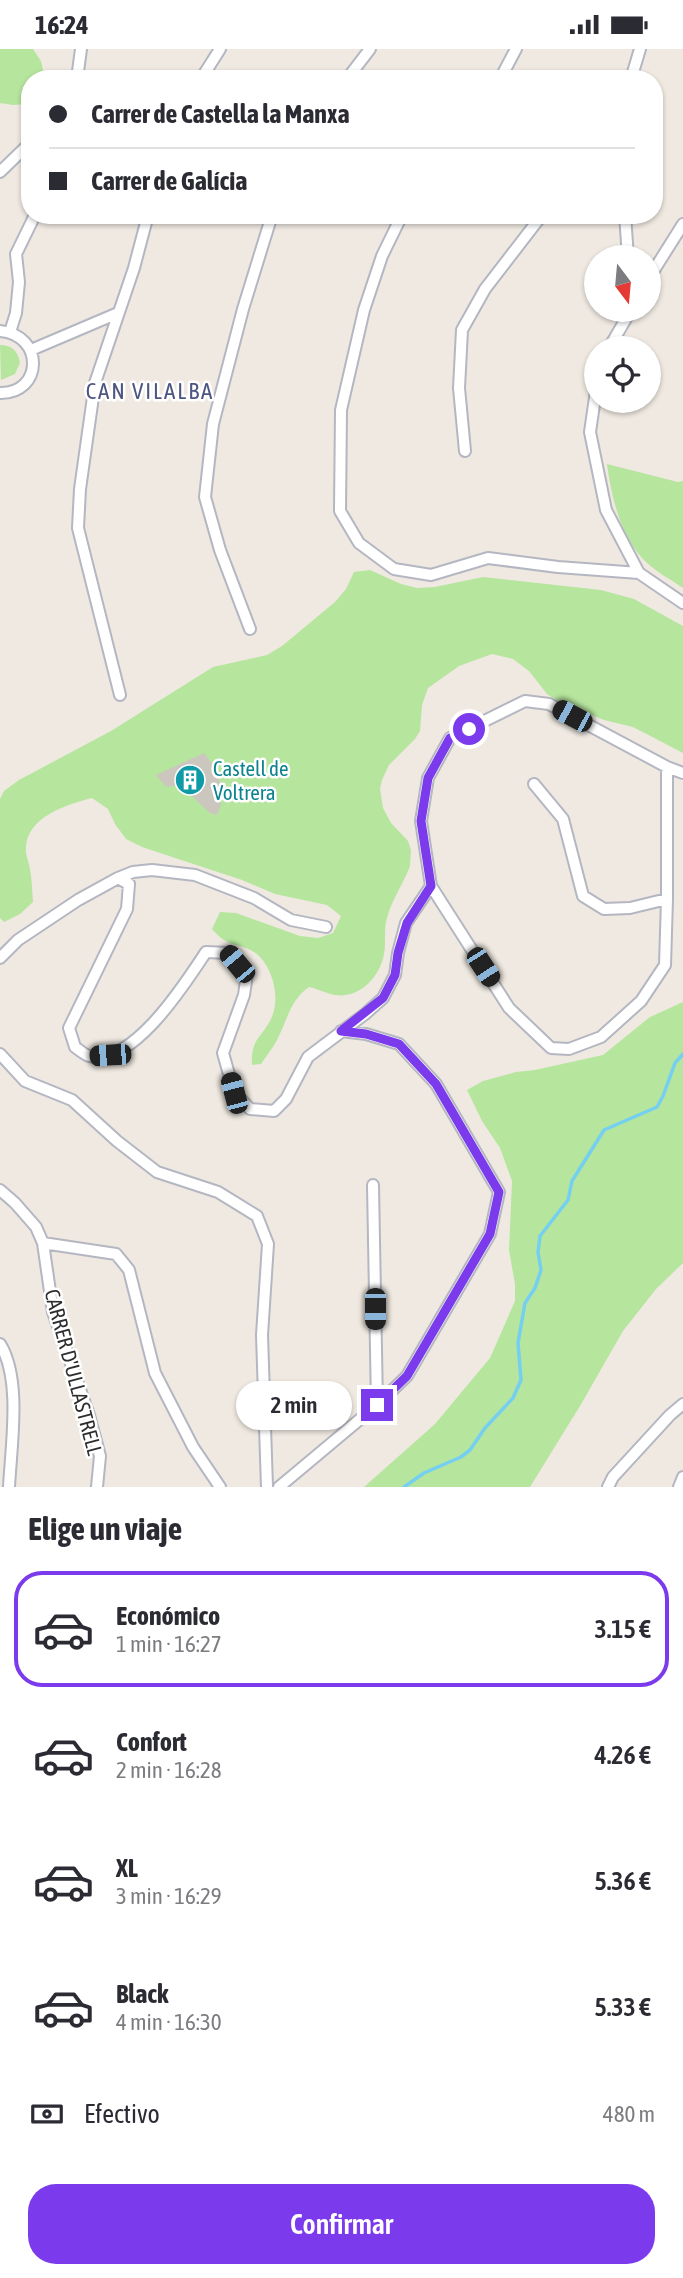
<!DOCTYPE html>
<html lang="es">
<meta charset="utf-8">
<style>
:root{--surface:#fff;--page:#f7f7f7;--text:#2b2b33;--muted:#7c7c81;--line:#e1e1e2;--accent:#7c3aed}
body{margin:0;font-family:"Asap Condensed",sans-serif;background:var(--page);color:var(--text);height:100vh;display:flex;flex-direction:column;font-size:26px;white-space:nowrap}
*{box-sizing:border-box;margin:0}
p{font-size:23px;color:var(--muted)}
.icon{flex:none;width:38px;height:38px;fill:none;stroke:currentColor;stroke-width:2;stroke-linecap:round;stroke-linejoin:round}
.map{position:relative;height:1438px;overflow:hidden}
.panel{display:flex;flex-direction:column;background:var(--surface);flex:1}
.panel>*{flex:none}
.banner{position:absolute;left:21px;top:21px;width:642px;height:154px;border-radius:28px;box-shadow:0 2px 5px #0004;display:grid;align-content:center;height:154px;padding:0 28px;background:var(--surface)}
.needle{width:46px;rotate:164deg}
.controls{position:absolute;left:584px;top:196px;display:grid;gap:14px}
.controls a{display:grid;place-items:center;width:77px;height:77px;border-radius:50%;background:var(--surface);box-shadow:0 2px 5px #0004;font-size:35px}
.end{position:absolute;width:32px;height:32px;margin:-16px;border:9px solid #7c3aed;background:#fff;box-shadow:0 0 0 4px #fff}
.from{border-radius:50%}
.bubble{position:absolute;height:49px;border-radius:24px;background:var(--surface);box-shadow:0 2px 5px #0004;font-size:23px;font-weight:600;line-height:49px;text-align:center}
.car{position:absolute;width:21px;height:42px;margin:-21px -10px;border-radius:9px;box-shadow:0 0 5px 2px #0007;background:linear-gradient(#222 24%,#8ab4d8 0 40%,#222 0 76%,#8ab4d8 0 86%,#222 0)}
.banner b{display:flex;align-items:center;gap:24px;height:66px;font-size:26px}
.banner b+b{border-top:2px solid var(--line)}
.banner i{width:18px;height:18px;background:var(--text)}
ul{padding:0;list-style:none}
li{display:flex;align-items:center;gap:21px;height:116px;margin:0 14px 10px;padding:0 14px;border:4px solid transparent;border-radius:28px}
li div{flex:1}
li b{display:block;font-size:26px}
li em{font-style:normal;font-weight:600}
li.current{border-color:var(--accent)}
li>.icon{width:63px;height:63px;stroke-width:1.5}
h2{padding:0 28px;font-size:32px;line-height:84px}
.pay{display:flex;align-items:center;gap:18px;height:77px;padding:0 28px;font-size:26px}
.pay p{margin-inline-start:auto}
.button{display:flex;gap:14px;margin-top:auto;padding:14px 28px}
.button a{flex:1;height:80px;border-radius:28px;background:var(--accent);color:#fff;font-size:28px;font-weight:600;line-height:80px;text-align:center}
.status{display:flex;justify-content:space-between;align-items:center;height:49px;padding:0 35px;background:var(--surface);direction:ltr}
.status svg{height:19px;fill:currentColor}
.map>svg:first-child{display:block}
.green{fill:#b6e59e}
.lines{fill:none;stroke-linecap:round;stroke-linejoin:round}
.stream{stroke:#75cff0;stroke-width:3.5}
.building{fill:#cbc7bf}
.street-casing{stroke:#b4b7c1;stroke-width:14}
.street{stroke:#fff;stroke-width:10}
.route{stroke:#7c3aed;stroke-width:9}
.labels{text-anchor:middle;dominant-baseline:central;stroke-width:5;stroke-linejoin:round;paint-order:stroke}
.culture-label{font-size:21px;fill:#0d838f;stroke:#fff;text-anchor:start}
.street-label{font-size:21px;fill:#2e2e2e;stroke:#fff}
.neighbourhood-label{font-size:23px;letter-spacing:2px;fill:#4d5680;stroke:#fff}
</style>
<div class="status"><b>16:24</b><svg viewBox="0 0 49 12"><path d="M0 12V9h3v3zM5 12V6h3v6zM10 12V3h3v9zM15 12V0h3v12zM26 1h20v11H26zM47 4h2v5h-2z"/></svg></div>
<div class="map">
<svg width="683" height="1438" viewBox="0 0 683 1438">
<rect width="100%" height="100%" fill="#efe9e1"/>
<path class="green" d="M0,0H33L41,12L45,30H30V55L13,56L0,54Z
M0,296C12,296 18,302 20,314L15,325L1,331Z
M607,415L678,433L683,432V539C670,530 654,522 643,510C620,486 611,446 607,415Z
M370,521L401,535L417,539L435,538L483,528L601,541L634,550L683,577V704L633,678L604,671L556,651L547,645L529,622L513,610L492,605L459,617L428,639L422,656L420,682L415,690L389,716L382,731L380,740L383,759L391,774L408,792L411,801L410,817C403,836 390,853 386,873C384,883 386,895 384,905C380,928 359,950 335,946C325,944 318,940 309,938C290,951 287,972 277,991C273,999 266,1007 261,1015L252,1016C251,991 259,991 270,972C281,952 274,922 259,907C247,896 236,898 224,891C220,889 216,884 212,880L220,863L236,864L300,887L318,889L333,884L341,867L327,856L275,845L242,831L142,798L126,790L115,775L108,760L92,749C65,756 23,769 26,804C27,809 29,815 30,820C32,831 32,842 33,853L20,865L4,873L0,869V750L4,742L19,731L111,682L213,618L267,606L282,597L335,553L346,540L354,523Z
M683,953V1214L656,1240L623,1282L580,1357L530,1438H364L435,1375L490,1309L515,1252V1235L509,1201L512,1132L500,1099L482,1072L467,1041L483,1032L516,1023L535,1021L603,1006L650,968Z"/>
<g class="lines">
<path class="stream" d="M404,1438L424,1424L461,1408L470,1401L485,1379L513,1349L521,1331L518,1294L525,1254L535,1239L541,1221L538,1203L540,1187L568,1151L572,1132L604,1081L657,1058L663,1047L675,1014L683,1005"/>
</g>
<path class="building" d="M204,704L219,724L221,755L217,766L210,764L180,736L166,738L156,726Z"/>
<g class="lines">
<g class="street-casing">
<path id="street" d="M77,30L81,0
M201,30L220,0
M347,30L370,0
M500,30L516,0
M631,30L640,0
M0,123L30,94
M402,166L382,207L364,261L341,361L340,462L359,494L394,520L431,526L488,509L558,518L639,524
M625,166L628,208
M649,229L683,175
M0,282C45,286 43,345 0,344
M10,283L16,264L19,233L16,205L35,166
M609,299L631,261
M31,301L118,264
M597,335L590,383L606,461L639,524L683,554
M465,402L459,339L462,281L485,240L542,166
M250,580L220,501L205,448L213,375L243,260L272,166
M120,646L78,479L80,440L95,334L134,219L148,166
M667,718V850L665,916L641,952L601,988L569,1000L551,999L509,959L431,837L421,772L428,729L450,689L525,652L549,655L667,718L683,724
M534,735L563,770L583,847L604,860L630,859L667,850
M118,829L129,835L127,860L69,979L75,998C79,1001 85,1006 89,1007C133,1018 186,933 206,903L228,904L247,925L244,946L223,1004L234,1043L250,1060L274,1062L286,1050L308,1008L365,965L383,949L395,926L398,904L406,874L431,837
M0,909L18,891L78,851L118,829L133,823L152,821L195,826L254,849L291,871L326,878
M0,1005L25,1032L72,1051L117,1092L157,1123L218,1143L257,1167L268,1195L262,1286L267,1438
M373,1136L377,1356
M0,1141L15,1154L36,1178L43,1194L53,1263L89,1366L100,1407L97,1438
M43,1194L116,1205L129,1221L155,1324L193,1398L220,1438
M0,1295C22,1330 11,1397 9,1438
M279,1438L377,1356L407,1327L490,1185L499,1143L436,1035L399,995L366,985L341,982
M608,1438L613,1428L670,1366L683,1355
M679,1438L683,1428"/>
</g>
<use href="#street" class="street"/>
</g>
<g class="lines">
<path class="route" d="M377,1356L407,1327L490,1185L499,1143L436,1035L399,995L366,985L341,982L383,949L395,926L398,904L407,874L431,837L421,772L428,729L450,689L469,680"/>
</g>
<defs>
<g id="building-disc" transform="scale(1.575)"><circle r="9.5" fill="#0f9aa8" stroke="#fff"/><path d="M-4-6H4V6H1V3H-1V6H-4ZM-2.5-4.3h1.7v1.8h-1.7ZM.8-4.3h1.7v1.8H.8ZM-2.5-1h1.7V.8h-1.7ZM.8-1h1.7V.8H.8Z" fill="#fff"/></g>
</defs>
<g fill-rule="evenodd">
<use href="#building-disc" x="190" y="731"/>
</g>
<g class="labels">
<g class="culture-label">
<text x="213" y="719">Castell de<tspan x="213" dy="24">Voltrera</tspan></text>
</g>
<g class="street-label">
<text transform="translate(74 1323) rotate(75)">CARRER D'ULLASTRELL</text>
</g>
<g class="neighbourhood-label">
<text x="150" y="342">CAN VILALBA</text>
</g>
</g>
</svg>
<div class="controls">
<a><svg class="needle" viewBox="-14 -14 28 28"><path d="M0-13l5 13h-10z" fill="#e53935"/><path d="M0 13l5-13h-10z" fill="#7c7c81"/></svg></a>
<a><svg class="icon" aria-label="locate" viewBox="0 0 24 24"><circle cx="12" cy="12" r="6"/><path d="M12 2v4M12 18v4M2 12h4M18 12h4"/></svg></a>
</div>
<i class="end from" style="left:469px;top:680px"></i>
<i class="end" style="left:377px;top:1356px"></i>
<div class="bubble" style="left:236px;top:1332px;width:116px">2 min</div>
<i class="car" style="left:572px;top:667px;rotate:298deg"></i>
<i class="car" style="left:237px;top:915px;rotate:320deg"></i>
<i class="car" style="left:483px;top:918px;rotate:147deg"></i>
<i class="car" style="left:110px;top:1006px;rotate:266deg"></i>
<i class="car" style="left:234px;top:1044px;rotate:345deg"></i>
<i class="car" style="left:375px;top:1260px;rotate:180deg"></i>
<div class="banner">
<b><i class="from"></i>Carrer de Castella la Manxa</b>
<b><i></i>Carrer de Galícia</b>
</div>
</div>
<section class="panel">
<h2>Elige un viaje</h2>
<ul>
<li class="current"><svg class="icon" aria-label="car" viewBox="0 0 24 24"><path d="M5 17H2v-5l4-1 3-4h7l3 4 3 1v5h-3M9 17h6M6 11h13"/><circle cx="7" cy="17" r="2"/><circle cx="17" cy="17" r="2"/></svg><div><b>Económico</b><p>1 min · 16:27</p></div><em>3.15 €</em></li>
<li><svg class="icon" aria-label="car" viewBox="0 0 24 24"><path d="M5 17H2v-5l4-1 3-4h7l3 4 3 1v5h-3M9 17h6M6 11h13"/><circle cx="7" cy="17" r="2"/><circle cx="17" cy="17" r="2"/></svg><div><b>Confort</b><p>2 min · 16:28</p></div><em>4.26 €</em></li>
<li><svg class="icon" aria-label="car" viewBox="0 0 24 24"><path d="M5 17H2v-5l4-1 3-4h7l3 4 3 1v5h-3M9 17h6M6 11h13"/><circle cx="7" cy="17" r="2"/><circle cx="17" cy="17" r="2"/></svg><div><b>XL</b><p>3 min · 16:29</p></div><em>5.36 €</em></li>
<li><svg class="icon" aria-label="car" viewBox="0 0 24 24"><path d="M5 17H2v-5l4-1 3-4h7l3 4 3 1v5h-3M9 17h6M6 11h13"/><circle cx="7" cy="17" r="2"/><circle cx="17" cy="17" r="2"/></svg><div><b>Black</b><p>4 min · 16:30</p></div><em>5.33 €</em></li>
</ul>
<div class="pay"><svg class="icon" aria-label="cash" viewBox="0 0 24 24"><path d="M3 7h18v10H3z"/><circle cx="12" cy="12" r="2"/></svg>Efectivo<p>480 m</p></div>
<div class="button"><a>Confirmar</a></div>
</section>
